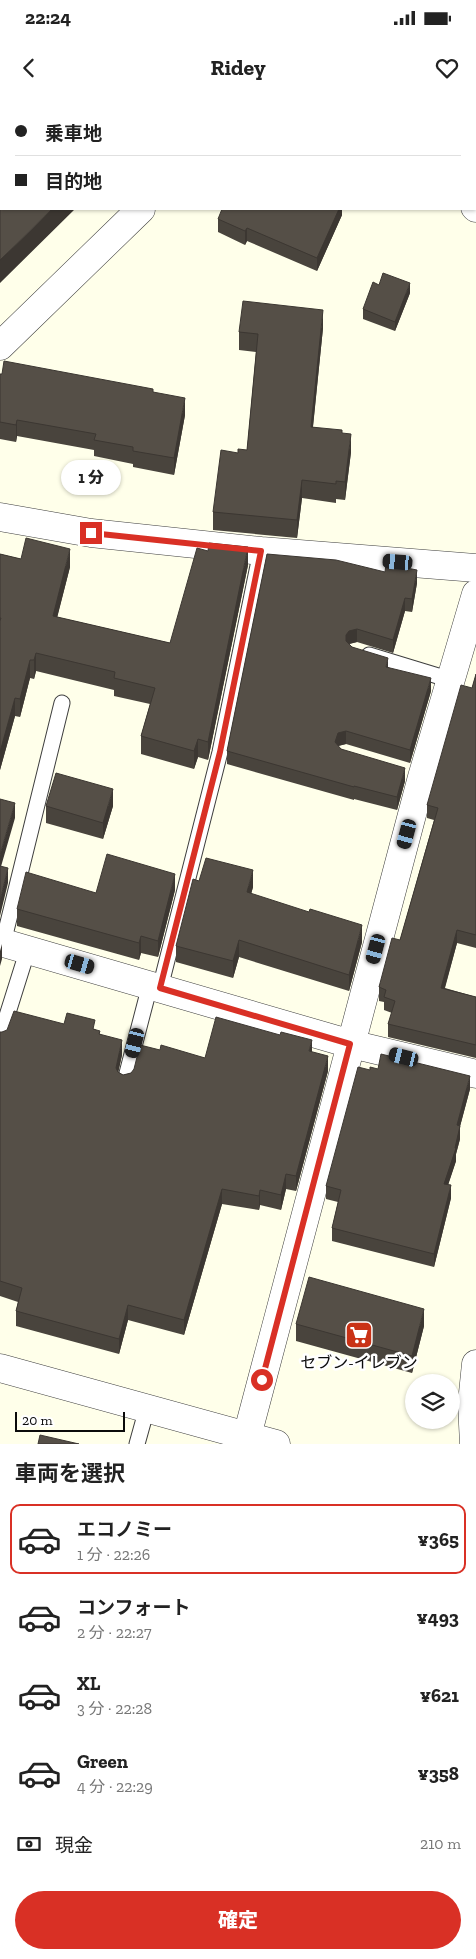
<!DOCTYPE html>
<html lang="ja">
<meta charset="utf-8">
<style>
:root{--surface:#fff;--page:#f2f2f2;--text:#222;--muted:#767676;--line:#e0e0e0;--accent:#d93025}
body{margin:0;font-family:"Zilla Slab","Noto Sans JP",serif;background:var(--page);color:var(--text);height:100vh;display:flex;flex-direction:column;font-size:19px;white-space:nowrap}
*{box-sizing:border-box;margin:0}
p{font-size:16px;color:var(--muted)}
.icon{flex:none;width:28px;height:28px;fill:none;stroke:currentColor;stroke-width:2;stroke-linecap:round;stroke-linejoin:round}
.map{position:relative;height:1344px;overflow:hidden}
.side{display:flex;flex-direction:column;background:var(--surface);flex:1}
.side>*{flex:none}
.top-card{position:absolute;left:0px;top:0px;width:476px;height:110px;box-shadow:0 1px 4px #0004;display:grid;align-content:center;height:110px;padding:0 15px;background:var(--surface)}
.tools{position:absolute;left:405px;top:1274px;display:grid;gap:10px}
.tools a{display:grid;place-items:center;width:55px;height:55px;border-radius:50%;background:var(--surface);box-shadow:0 1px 4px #0004;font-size:25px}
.scale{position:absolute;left:15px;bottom:12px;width:110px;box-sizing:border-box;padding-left:5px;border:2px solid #0b0b0b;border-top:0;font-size:14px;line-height:18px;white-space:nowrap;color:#0b0b0b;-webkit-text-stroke:4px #fff;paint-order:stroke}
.end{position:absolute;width:22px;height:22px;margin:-11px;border:6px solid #d93025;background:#fff;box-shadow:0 0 0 2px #fff}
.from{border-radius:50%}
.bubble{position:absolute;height:35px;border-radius:18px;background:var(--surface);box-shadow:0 1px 4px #0004;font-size:16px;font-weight:800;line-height:35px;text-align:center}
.car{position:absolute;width:15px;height:30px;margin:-15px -8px;border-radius:6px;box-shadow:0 0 4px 1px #0007;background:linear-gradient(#222 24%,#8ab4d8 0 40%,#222 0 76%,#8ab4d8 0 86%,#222 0)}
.top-card b{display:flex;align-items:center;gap:18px;height:48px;font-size:19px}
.top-card b+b{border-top:1px solid var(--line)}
.top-card i{width:12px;height:12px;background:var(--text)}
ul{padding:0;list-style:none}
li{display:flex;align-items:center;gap:15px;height:70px;margin:0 10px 8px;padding:0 5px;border:2px solid transparent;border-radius:10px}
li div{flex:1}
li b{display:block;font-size:19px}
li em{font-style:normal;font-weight:800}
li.on{border-color:var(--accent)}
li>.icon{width:45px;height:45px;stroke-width:1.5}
h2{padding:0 15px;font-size:22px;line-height:60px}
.pay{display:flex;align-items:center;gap:12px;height:55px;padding:0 15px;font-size:19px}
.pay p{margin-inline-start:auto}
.primary-button{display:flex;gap:10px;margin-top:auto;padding:10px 15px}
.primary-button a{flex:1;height:58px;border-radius:30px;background:var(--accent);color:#fff;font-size:20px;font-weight:800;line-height:58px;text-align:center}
.status{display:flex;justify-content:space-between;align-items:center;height:35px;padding:0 25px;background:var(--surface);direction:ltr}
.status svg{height:14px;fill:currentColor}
header{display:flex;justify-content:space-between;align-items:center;height:65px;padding:0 15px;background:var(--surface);font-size:22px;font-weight:800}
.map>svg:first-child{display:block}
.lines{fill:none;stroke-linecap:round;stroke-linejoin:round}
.service-casing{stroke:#3e3e3e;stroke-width:17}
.minor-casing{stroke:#3e3e3e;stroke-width:29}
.tertiary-casing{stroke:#3e3e3e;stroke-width:29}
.service{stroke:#fff;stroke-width:15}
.minor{stroke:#fff;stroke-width:28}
.tertiary{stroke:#fff;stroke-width:28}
.wall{fill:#49443d}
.shaded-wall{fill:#3c3732}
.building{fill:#554f47;stroke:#3c3732}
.route{stroke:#d93025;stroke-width:6}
.labels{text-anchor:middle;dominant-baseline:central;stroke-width:5;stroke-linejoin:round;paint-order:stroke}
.poi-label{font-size:16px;fill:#0b0b0b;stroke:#fff}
</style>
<div class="status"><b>22:24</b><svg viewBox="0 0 49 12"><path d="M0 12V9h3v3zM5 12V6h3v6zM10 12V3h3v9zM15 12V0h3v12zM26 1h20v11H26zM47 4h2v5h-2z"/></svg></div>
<header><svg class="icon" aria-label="back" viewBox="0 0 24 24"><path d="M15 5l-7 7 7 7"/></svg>Ridey<svg class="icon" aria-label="heart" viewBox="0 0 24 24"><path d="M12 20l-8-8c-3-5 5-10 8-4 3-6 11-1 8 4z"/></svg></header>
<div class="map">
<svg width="476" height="1344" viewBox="0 0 476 1344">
<rect width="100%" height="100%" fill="#ffffea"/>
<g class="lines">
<g class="service-casing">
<path id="service" d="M369,555L451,580
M3,843L62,603
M160,888L220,652L261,451
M0,938L28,849
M125,981L150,885
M137,1344L147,1308"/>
</g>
<g class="minor-casing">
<path id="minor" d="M42,0L48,1
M475,107L476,108
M0,417L91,433L261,451L476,468
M0,842L351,944L476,974
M247,1336L422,677L476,494
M474,1344L472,1303L476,1264"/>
</g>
<g class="tertiary-casing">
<path id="tertiary" d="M251,1L253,0
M0,246L141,109
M0,1268L276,1344"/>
</g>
<use href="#service" class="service"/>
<use href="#minor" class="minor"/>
<use href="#tertiary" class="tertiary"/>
</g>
<path class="wall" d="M267,0H323L322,1H267Z
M342,109V115L317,171L247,141L245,145L218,132V119Z
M410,193L395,231L363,219V209Z
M323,228L313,327L342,333L351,352L345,400L336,399V403L302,398L297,438L213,430V412L238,353L247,350L256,252L239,250V232Z
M0,274L153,292L185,315L174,375L133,367V364L94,356V350L17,336L16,342L0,339Z
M0,454L21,459L70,467L57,517L170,543L248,465L208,660L198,657L194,669L141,654V636L150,604L114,596V590L36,571L34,579L30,578L20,617L15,616L0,670Z
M267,454L417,483L412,512L405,511L393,553L357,542L349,544L352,547L431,591L410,663L346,644L338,646L341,649L405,681L397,710L354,699V700L227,664V651Z
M476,574V848L457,843L445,888L476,897V958L388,937V924L392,913L384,910V902L379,901V887L400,840L434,720L427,718V705L472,588Z
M46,706H113L103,739L46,723Z
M199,781L253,787L251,794L362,842L349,891L239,857L233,878L176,862V846Z
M175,790L158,857L141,853L139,860L17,826V809L96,793Z
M64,924L95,929L122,955L118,972L123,975L131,973L160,950L205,958L312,952L328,971L296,1091L286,1089L281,1110L260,1105L259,1110L222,1104L184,1235L128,1220L119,1254L16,1226V1211L18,1202L0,1196V932H2Z
M378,969L470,989L460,1026V1039L456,1054V1061L448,1085L451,1098L434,1167L332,1141V1128L338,1102L326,1099V1086L370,970Z
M296,1224L424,1226L412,1273L296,1241Z"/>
<path class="shaded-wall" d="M301,0H323L322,1H300Z
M462,0H476V7L475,8V1H460Z
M52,109H75L0,183V160Z
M339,109H342V115L317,171V158Z
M247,128V141L245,145V131Z
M410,183V193L395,231V222Z
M323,210V228L311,345V327Z
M185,298V315L174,375V358Z
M17,320V336L16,342V325Z
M351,334V352L345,400V382Z
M302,380V398L297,438V420Z
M248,447V465L208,660V642Z
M70,449V467L53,534V516Z
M417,470V483L412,512V499Z
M405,498V511L393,553V540Z
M357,529V542L349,544L346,548V535L349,531Z
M36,553V571L34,579V560Z
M388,558V571L386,567Z
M30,560V578L20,617V599Z
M431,578V591L410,663V650Z
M15,598V616L0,670V652Z
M346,631V644L338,646L335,642L338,633Z
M198,639V657L194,669V651Z
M405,668V681L397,710V697Z
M113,689V706L103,739V723Z
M15,703V718L0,770V755Z
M8,768V783L0,816V801Z
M253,770V787L247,809V792Z
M175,774V790L158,857V841Z
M362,825V842L349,891V875Z
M457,830V843L441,901V888Z
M141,836V853L139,860V843Z
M239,840V857L233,878V861Z
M2,844V859L0,866V851Z
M122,940V955L116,983V968Z
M312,940V955L309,951Z
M328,956V971L296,1091V1076Z
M470,976V989L457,1038V1025Z
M460,1026V1039L456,1054V1061L444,1097V1084Z
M286,1074V1089L281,1110V1095Z
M451,1085V1098L434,1167V1154Z
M222,1089V1104L184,1235V1220Z
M260,1090V1105L259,1110V1096Z
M128,1205V1220L119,1254V1239Z
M424,1209V1226L412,1273V1256Z"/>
<path class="building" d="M280,0H301L300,1H282Z
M344,0H462L460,1H344Z
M1,73V109H52L0,160V74Z
M222,109H339L317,158L247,128L245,131L218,119Z
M383,173L410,183L395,222L363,209L373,182L379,185Z
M243,201L323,210L311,327L342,330V333L351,334L345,382L336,381V384L302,380L297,420L213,412L221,350L238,353V349L247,350L258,234L239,232Z
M4,261L153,289V292L185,298L174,358L133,351V347L94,340L96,334L17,320L16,325L0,322V274H2Z
M26,438L70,449L53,516L170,543L197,448L208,451L209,443L248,447L208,642L198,639L194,651L141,636L155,588L114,578L115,572L36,553L34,560H30L20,599L15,598L0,652V521L1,518H0V454L21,459Z
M267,454L336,460L385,472L386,464L417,470L412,499L405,498L393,540L357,529L349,531L346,535V541L352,547L388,558L386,567L431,578L410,650L346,631L338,633L335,642L341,649L405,668L397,697L354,686V687L227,651Z
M476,574V835L457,830L441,888L476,897V945L388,924L395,901L384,897L386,890L379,887L392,838L400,840L438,708L427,705L461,585L472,588Z
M56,673L113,689L103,723L46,706Z
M0,699L15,703L0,755Z
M107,754L175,774L158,841L141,836L139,843L17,809L26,772L96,793Z
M206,758L253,770L247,792L309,812L310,809L362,825L349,875L239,840L233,861L176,846L193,779L199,781Z
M0,766L8,768L0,801Z
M14,911L64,924L67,913L95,920L93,929L100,931L99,934L122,940L116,968L118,972L123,975L131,973L134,969L140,945L160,950L161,945L205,958L216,917L280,935L281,932L312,940L309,951L328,956L296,1076L286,1074L281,1095L260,1090L259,1096L222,1089L184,1220L128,1205L119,1239L16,1211L22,1188L0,1181V932H2L7,930Z
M381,954L470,976L457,1025L460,1026L455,1048H456L444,1084L451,1085L434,1154L332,1128L341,1090L326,1086L358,967L370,970V967L378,969Z
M309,1177L424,1209L412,1256L296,1224Z
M40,1335L79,1344H38Z"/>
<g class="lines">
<path class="route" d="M91,433L261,451L220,652L160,888L350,944L262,1280"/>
</g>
<defs>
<g id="supermarket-square" transform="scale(1.4375)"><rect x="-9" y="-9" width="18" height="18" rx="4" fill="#c93216" stroke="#fff"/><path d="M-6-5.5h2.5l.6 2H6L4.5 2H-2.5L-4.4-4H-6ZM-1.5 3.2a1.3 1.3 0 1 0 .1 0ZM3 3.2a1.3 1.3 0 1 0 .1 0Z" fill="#fff"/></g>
</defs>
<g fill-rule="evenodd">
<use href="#supermarket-square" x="359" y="1235"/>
</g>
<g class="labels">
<g class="poi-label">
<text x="359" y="1262">セブン-イレブン</text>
</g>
</g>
</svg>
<div class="tools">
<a><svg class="icon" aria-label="layers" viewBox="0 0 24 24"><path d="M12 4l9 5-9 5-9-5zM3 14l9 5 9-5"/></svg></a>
</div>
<div class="scale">20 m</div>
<i class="end from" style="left:262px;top:1280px"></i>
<i class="end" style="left:91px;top:433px"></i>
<div class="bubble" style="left:61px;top:360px;width:60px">1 分</div>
<i class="car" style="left:398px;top:462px;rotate:275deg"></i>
<i class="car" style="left:407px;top:734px;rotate:195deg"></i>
<i class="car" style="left:376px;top:849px;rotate:195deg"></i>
<i class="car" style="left:80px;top:864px;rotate:106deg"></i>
<i class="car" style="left:135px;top:943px;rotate:194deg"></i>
<i class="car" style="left:404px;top:957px;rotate:284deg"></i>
<div class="top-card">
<b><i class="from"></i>乗車地</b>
<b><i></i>目的地</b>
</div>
</div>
<section class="side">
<h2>車両を選択</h2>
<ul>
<li class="on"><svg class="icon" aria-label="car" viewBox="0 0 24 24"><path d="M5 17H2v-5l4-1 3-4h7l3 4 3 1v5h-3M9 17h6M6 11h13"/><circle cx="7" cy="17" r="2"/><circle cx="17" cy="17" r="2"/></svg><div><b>エコノミー</b><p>1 分 · 22:26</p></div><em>¥365</em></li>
<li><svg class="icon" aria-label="car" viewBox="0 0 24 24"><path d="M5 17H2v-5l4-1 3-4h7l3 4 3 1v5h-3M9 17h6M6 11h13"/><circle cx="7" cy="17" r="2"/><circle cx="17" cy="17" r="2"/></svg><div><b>コンフォート</b><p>2 分 · 22:27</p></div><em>¥493</em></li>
<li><svg class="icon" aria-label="car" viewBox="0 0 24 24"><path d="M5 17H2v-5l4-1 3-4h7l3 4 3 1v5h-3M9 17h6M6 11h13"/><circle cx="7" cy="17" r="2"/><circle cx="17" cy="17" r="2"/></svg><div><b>XL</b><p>3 分 · 22:28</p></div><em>¥621</em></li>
<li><svg class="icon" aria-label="car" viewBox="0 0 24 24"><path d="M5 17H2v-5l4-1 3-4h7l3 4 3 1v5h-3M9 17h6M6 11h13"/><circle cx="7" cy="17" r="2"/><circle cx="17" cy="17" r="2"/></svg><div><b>Green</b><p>4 分 · 22:29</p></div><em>¥358</em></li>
</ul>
<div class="pay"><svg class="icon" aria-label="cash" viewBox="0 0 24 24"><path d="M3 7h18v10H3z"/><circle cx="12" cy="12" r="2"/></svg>現金<p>210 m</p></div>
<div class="primary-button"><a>確定</a></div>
</section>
